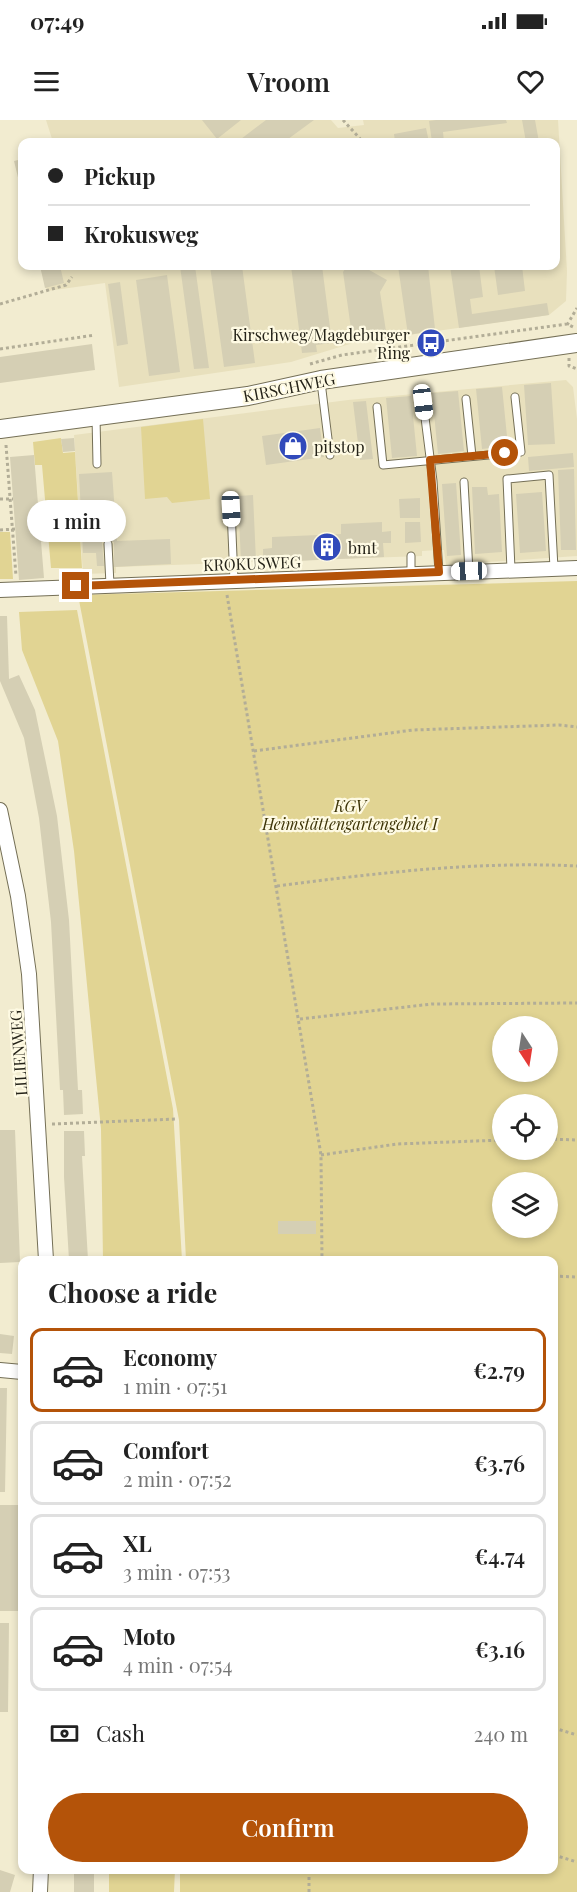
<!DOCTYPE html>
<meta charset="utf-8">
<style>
:root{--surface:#fff;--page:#f2f2f2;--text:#222;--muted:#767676;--line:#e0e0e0;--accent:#b45309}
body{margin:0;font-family:"Playfair Display",serif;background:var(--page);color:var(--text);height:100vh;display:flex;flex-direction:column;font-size:22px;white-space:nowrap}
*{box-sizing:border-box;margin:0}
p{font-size:20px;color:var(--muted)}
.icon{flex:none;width:33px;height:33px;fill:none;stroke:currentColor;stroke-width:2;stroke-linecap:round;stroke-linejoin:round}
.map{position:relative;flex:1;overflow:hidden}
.panel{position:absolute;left:18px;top:1136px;width:540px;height:618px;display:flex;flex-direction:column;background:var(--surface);border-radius:12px;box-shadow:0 3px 9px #0003}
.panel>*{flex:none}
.guide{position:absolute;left:18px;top:18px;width:542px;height:132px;border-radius:12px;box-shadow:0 3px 9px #0003;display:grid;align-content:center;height:132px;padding:0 30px;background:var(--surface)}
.needle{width:39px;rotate:168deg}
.fabs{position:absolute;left:492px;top:896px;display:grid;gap:12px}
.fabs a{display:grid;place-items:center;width:66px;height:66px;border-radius:50%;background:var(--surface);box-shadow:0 3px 9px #0003;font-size:30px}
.end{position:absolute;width:27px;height:27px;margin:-14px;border:8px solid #b45309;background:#fff;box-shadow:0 0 0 3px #fff}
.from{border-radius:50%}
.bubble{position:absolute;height:42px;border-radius:21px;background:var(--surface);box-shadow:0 3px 9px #0003;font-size:20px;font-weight:600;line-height:42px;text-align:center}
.car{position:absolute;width:18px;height:36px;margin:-18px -9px;border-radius:8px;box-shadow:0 0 4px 2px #0007;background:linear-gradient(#fff 24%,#345 0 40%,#fff 0 76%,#345 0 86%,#fff 0)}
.guide b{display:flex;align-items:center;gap:21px;height:57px;font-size:22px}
.guide b+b{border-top:2px solid var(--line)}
.guide i{width:15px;height:15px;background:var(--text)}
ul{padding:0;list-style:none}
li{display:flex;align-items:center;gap:18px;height:84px;margin:0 12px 9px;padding:0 18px;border:3px solid var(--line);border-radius:12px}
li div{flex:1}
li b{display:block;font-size:22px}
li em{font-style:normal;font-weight:600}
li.selected{border-color:var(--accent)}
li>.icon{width:54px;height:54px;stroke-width:1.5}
h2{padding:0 30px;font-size:27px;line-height:72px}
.pay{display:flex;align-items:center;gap:15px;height:66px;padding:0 30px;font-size:22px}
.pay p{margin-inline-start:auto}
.action{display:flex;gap:12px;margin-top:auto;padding:12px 30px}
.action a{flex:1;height:69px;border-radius:36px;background:var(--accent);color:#fff;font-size:24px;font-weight:600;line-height:69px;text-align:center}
.status{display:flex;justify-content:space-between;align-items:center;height:42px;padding:0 30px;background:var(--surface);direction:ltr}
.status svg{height:16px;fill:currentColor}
header{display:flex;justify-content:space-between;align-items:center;height:78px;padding:0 30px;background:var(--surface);font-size:27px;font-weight:600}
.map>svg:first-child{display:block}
.built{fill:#e8e0bd}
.green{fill:#e1d493;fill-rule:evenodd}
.building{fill:#d5cfb4}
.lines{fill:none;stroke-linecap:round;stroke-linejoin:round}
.lane-casing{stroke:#746f56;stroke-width:9}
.street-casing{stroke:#746f56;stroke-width:16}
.secondary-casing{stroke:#746f56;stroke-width:20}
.path{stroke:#b2ad97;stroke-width:3;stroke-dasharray:3 3;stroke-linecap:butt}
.lane{stroke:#fff;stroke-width:7}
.street{stroke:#fff;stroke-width:14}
.secondary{stroke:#fff;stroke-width:18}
.route{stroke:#b45309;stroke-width:8}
.labels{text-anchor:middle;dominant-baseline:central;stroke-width:4.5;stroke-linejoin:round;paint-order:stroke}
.poi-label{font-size:16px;fill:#242218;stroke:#fefae3;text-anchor:start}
.street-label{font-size:16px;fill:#242218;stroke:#fefae3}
.park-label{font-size:16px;font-style:italic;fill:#3c3306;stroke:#fefae3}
</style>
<div class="status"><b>07:49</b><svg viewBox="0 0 49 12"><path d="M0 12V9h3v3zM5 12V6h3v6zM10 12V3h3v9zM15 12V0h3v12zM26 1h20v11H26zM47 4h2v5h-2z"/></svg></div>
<header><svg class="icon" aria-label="menu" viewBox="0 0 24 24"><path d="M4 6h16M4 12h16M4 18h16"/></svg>Vroom<svg class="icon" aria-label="heart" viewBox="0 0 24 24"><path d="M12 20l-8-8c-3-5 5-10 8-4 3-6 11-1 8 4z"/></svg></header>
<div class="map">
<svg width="577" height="1772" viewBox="0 0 577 1772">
<rect width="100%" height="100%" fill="#f2ecd0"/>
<path class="built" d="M46,0H331L338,8L364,5L363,0H558L567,151L566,181L549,195L353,223L291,242L119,267L105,163L47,171L40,146H555V22H53Z
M566,260L573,267L577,299V436L446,445L444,430H438L422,431V436L116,447V453L83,454L74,315L348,280Z"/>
<path class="green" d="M203,299L210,379L172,383L167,377L145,379L141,307Z
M61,318L63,333L75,332L82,448H51L42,345H35L33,322Z
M0,412H10L13,459H0Z
M577,461V1772H180V1749H554V1140H186L179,1000L78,475ZM502,906H548V951H502ZM502,984H548V1029H502ZM502,1062H548V1107H502Z
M77,490L173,989L182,1140H103L101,1009L74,731L58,621L22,530L19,492Z
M109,1749H175L174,1772H109Z"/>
<path class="building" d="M202,0H241L217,19Z
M266,0H314L284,22H237Z
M436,0H506L507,3L443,12L444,22H432L429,1Z
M522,0H535L539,22H526Z
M426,8L429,22H395L394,14Z
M22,39V74L14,41Z
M40,146H60L64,163L45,168Z
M180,146H195L209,248L194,249Z
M210,146H242L255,243L224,247Z
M291,146H322L332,223L316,225L317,232L302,233Z
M347,146H362L387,160L380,172L387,218L353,223L343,152Z
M398,146H428L436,218L427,219L426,212L408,215Z
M450,146H479L483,177L470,179L472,194L547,183L549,195L459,208Z
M494,146H522L525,171L498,175Z
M167,155L180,252L149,256L136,160Z
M120,162L128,224L117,226L108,164Z
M92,224L95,250L0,263V237Z
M551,263L555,324L528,325L524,265Z
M502,267L508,326L482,329L476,269Z
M458,271L464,331L438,334L432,273Z
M411,276L417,336L392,338L386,278Z
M366,281L373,339L360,340L353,282Z
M320,308L324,337L266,345L262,316Z
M74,318L75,331L63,332L61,319Z
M573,333L574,347L529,351L528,337Z
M34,335L44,458L19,460L10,337Z
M574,349L576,430H561L558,350Z
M112,352L117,421L170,419L171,444L114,447V422H102L104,446H97L96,433H83L79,354Z
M456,363L461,435L447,436L442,364Z
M472,367H487L488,375L499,374L502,432L475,434Z
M542,372L546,431L520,433L516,374Z
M253,375L256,441L241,442L238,376Z
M420,378V398H400L399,379Z
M382,402V412L391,411V423H383L384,437L273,442V439L263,440V429L272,428V417L341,414V404Z
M405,402H420L421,422L405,423Z
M0,496H7L9,559L19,555L35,590L57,696L69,800L78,970H82L83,994L64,995L63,970H60L51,802L39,698L24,618L0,561Z
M0,1010H15L20,1142L0,1143Z
M64,1011H84L85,1036H82L88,1140H69L64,1057Z
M278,1101H316V1114H278Z
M0,1214L14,1216L12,1234L0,1233Z
M0,1268H7L5,1372H0Z
M0,1385H20V1491H0Z
M0,1503H9L8,1592H0Z
M74,1749H94V1772H74Z
M0,1750L15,1755L10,1772H0Z"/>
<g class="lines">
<g class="lane-casing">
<path id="lane" d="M321,262L330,335
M466,279L472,336
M423,282L433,361L439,452
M377,287L383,345L521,332L515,277
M96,297L97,344
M464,362L469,451
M231,389L234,461
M108,424L110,465
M411,436V454
M511,449L507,359L549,355L554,448"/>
</g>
<g class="street-casing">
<path id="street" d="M0,470L577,448
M0,690L18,776L29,854L46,1140
M0,1250L22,1252
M40,1772L41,1749"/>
</g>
<g class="secondary-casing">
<path id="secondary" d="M0,309L248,276L321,260L577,223"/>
</g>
<path class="path" d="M343,0L363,22
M0,184L66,165L72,157
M567,205L577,188
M0,229L95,215
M569,238V246L577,249
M310,244L342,235L567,204L573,207
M6,325L16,456
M0,379H13
M0,410L15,409
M227,475L321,1035L322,1140
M254,631L413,610L559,605L577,607
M277,766C378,753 476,741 577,746
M300,899L432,884L577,883
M52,1004L176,999
M548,1019L577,1020
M321,1035L397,1024L502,1020
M554,1156L577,1157
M554,1608L577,1615
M554,1735L577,1742
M309,1772V1749"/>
<use href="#lane" class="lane"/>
<use href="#street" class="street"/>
<use href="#secondary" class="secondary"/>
</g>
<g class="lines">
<path class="route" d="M76,466L439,452L430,340L505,333"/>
</g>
<defs>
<g id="bus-disc" transform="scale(1.5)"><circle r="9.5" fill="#314abb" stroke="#fefae3"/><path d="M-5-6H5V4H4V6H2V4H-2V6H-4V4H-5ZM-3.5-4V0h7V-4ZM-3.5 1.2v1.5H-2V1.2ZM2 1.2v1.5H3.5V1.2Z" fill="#fff"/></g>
<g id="shop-disc" transform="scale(1.5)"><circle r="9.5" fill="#314abb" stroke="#fefae3"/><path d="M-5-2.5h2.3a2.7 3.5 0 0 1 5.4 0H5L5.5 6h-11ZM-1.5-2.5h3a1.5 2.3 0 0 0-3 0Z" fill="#fff"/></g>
<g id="building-disc" transform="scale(1.5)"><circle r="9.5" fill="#314abb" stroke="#fefae3"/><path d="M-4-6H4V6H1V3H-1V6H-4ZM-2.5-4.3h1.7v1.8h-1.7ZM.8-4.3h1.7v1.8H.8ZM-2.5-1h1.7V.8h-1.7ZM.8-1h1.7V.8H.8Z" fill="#fff"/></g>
</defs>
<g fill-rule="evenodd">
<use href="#bus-disc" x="431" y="223"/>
<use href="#shop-disc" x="293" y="326"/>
<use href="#building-disc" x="327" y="427"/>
</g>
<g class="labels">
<g class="poi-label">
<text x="410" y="214" text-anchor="end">Kirschweg/Magdeburger<tspan x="410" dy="18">Ring</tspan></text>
<text x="314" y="326">pitstop</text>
<text x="348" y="427">bmt</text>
</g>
<g class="street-label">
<text transform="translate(289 267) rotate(-11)">KIRSCHWEG</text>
<text transform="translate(252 443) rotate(-2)">KROKUSWEG</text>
<text transform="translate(18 933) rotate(-94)">LILIENWEG</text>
</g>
<g class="park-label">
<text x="350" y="685">KGV<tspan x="350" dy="18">Heimstättengartengebiet I</tspan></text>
</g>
</g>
</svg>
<div class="fabs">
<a><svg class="needle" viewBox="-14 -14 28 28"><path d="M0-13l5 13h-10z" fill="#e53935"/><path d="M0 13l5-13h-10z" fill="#767676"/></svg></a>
<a><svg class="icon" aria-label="locate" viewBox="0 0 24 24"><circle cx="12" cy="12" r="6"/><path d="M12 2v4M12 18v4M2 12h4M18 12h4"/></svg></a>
<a><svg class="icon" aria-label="layers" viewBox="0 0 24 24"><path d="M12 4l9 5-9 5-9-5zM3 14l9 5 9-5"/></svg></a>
</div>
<i class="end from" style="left:505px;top:333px"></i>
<i class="end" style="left:76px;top:466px"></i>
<div class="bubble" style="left:27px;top:380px;width:99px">1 min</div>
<i class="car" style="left:423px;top:282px;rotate:173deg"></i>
<i class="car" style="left:231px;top:389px;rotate:177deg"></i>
<i class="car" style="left:469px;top:451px;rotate:268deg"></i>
<div class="guide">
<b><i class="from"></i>Pickup</b>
<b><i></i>Krokusweg</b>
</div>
<section class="panel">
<h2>Choose a ride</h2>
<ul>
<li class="selected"><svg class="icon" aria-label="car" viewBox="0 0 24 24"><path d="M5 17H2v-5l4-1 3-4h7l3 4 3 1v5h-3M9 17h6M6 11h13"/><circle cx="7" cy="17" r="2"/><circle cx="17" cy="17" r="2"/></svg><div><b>Economy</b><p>1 min · 07:51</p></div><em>€2.79</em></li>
<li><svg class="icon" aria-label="car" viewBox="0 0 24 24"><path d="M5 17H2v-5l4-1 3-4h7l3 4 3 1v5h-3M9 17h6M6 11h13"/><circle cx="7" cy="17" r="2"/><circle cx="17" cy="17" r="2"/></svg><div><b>Comfort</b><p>2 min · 07:52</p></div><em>€3.76</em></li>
<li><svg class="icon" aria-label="car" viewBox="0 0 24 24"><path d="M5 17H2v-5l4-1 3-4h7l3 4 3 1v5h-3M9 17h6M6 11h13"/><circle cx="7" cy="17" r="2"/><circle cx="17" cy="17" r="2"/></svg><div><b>XL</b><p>3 min · 07:53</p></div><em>€4.74</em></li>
<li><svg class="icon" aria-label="car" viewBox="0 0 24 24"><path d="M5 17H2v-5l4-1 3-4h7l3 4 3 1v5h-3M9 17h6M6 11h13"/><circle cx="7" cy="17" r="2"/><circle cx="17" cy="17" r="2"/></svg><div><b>Moto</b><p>4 min · 07:54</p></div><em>€3.16</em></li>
</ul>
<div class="pay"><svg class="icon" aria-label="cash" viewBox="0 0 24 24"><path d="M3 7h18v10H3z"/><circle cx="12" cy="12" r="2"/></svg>Cash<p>240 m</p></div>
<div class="action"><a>Confirm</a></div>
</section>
</div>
